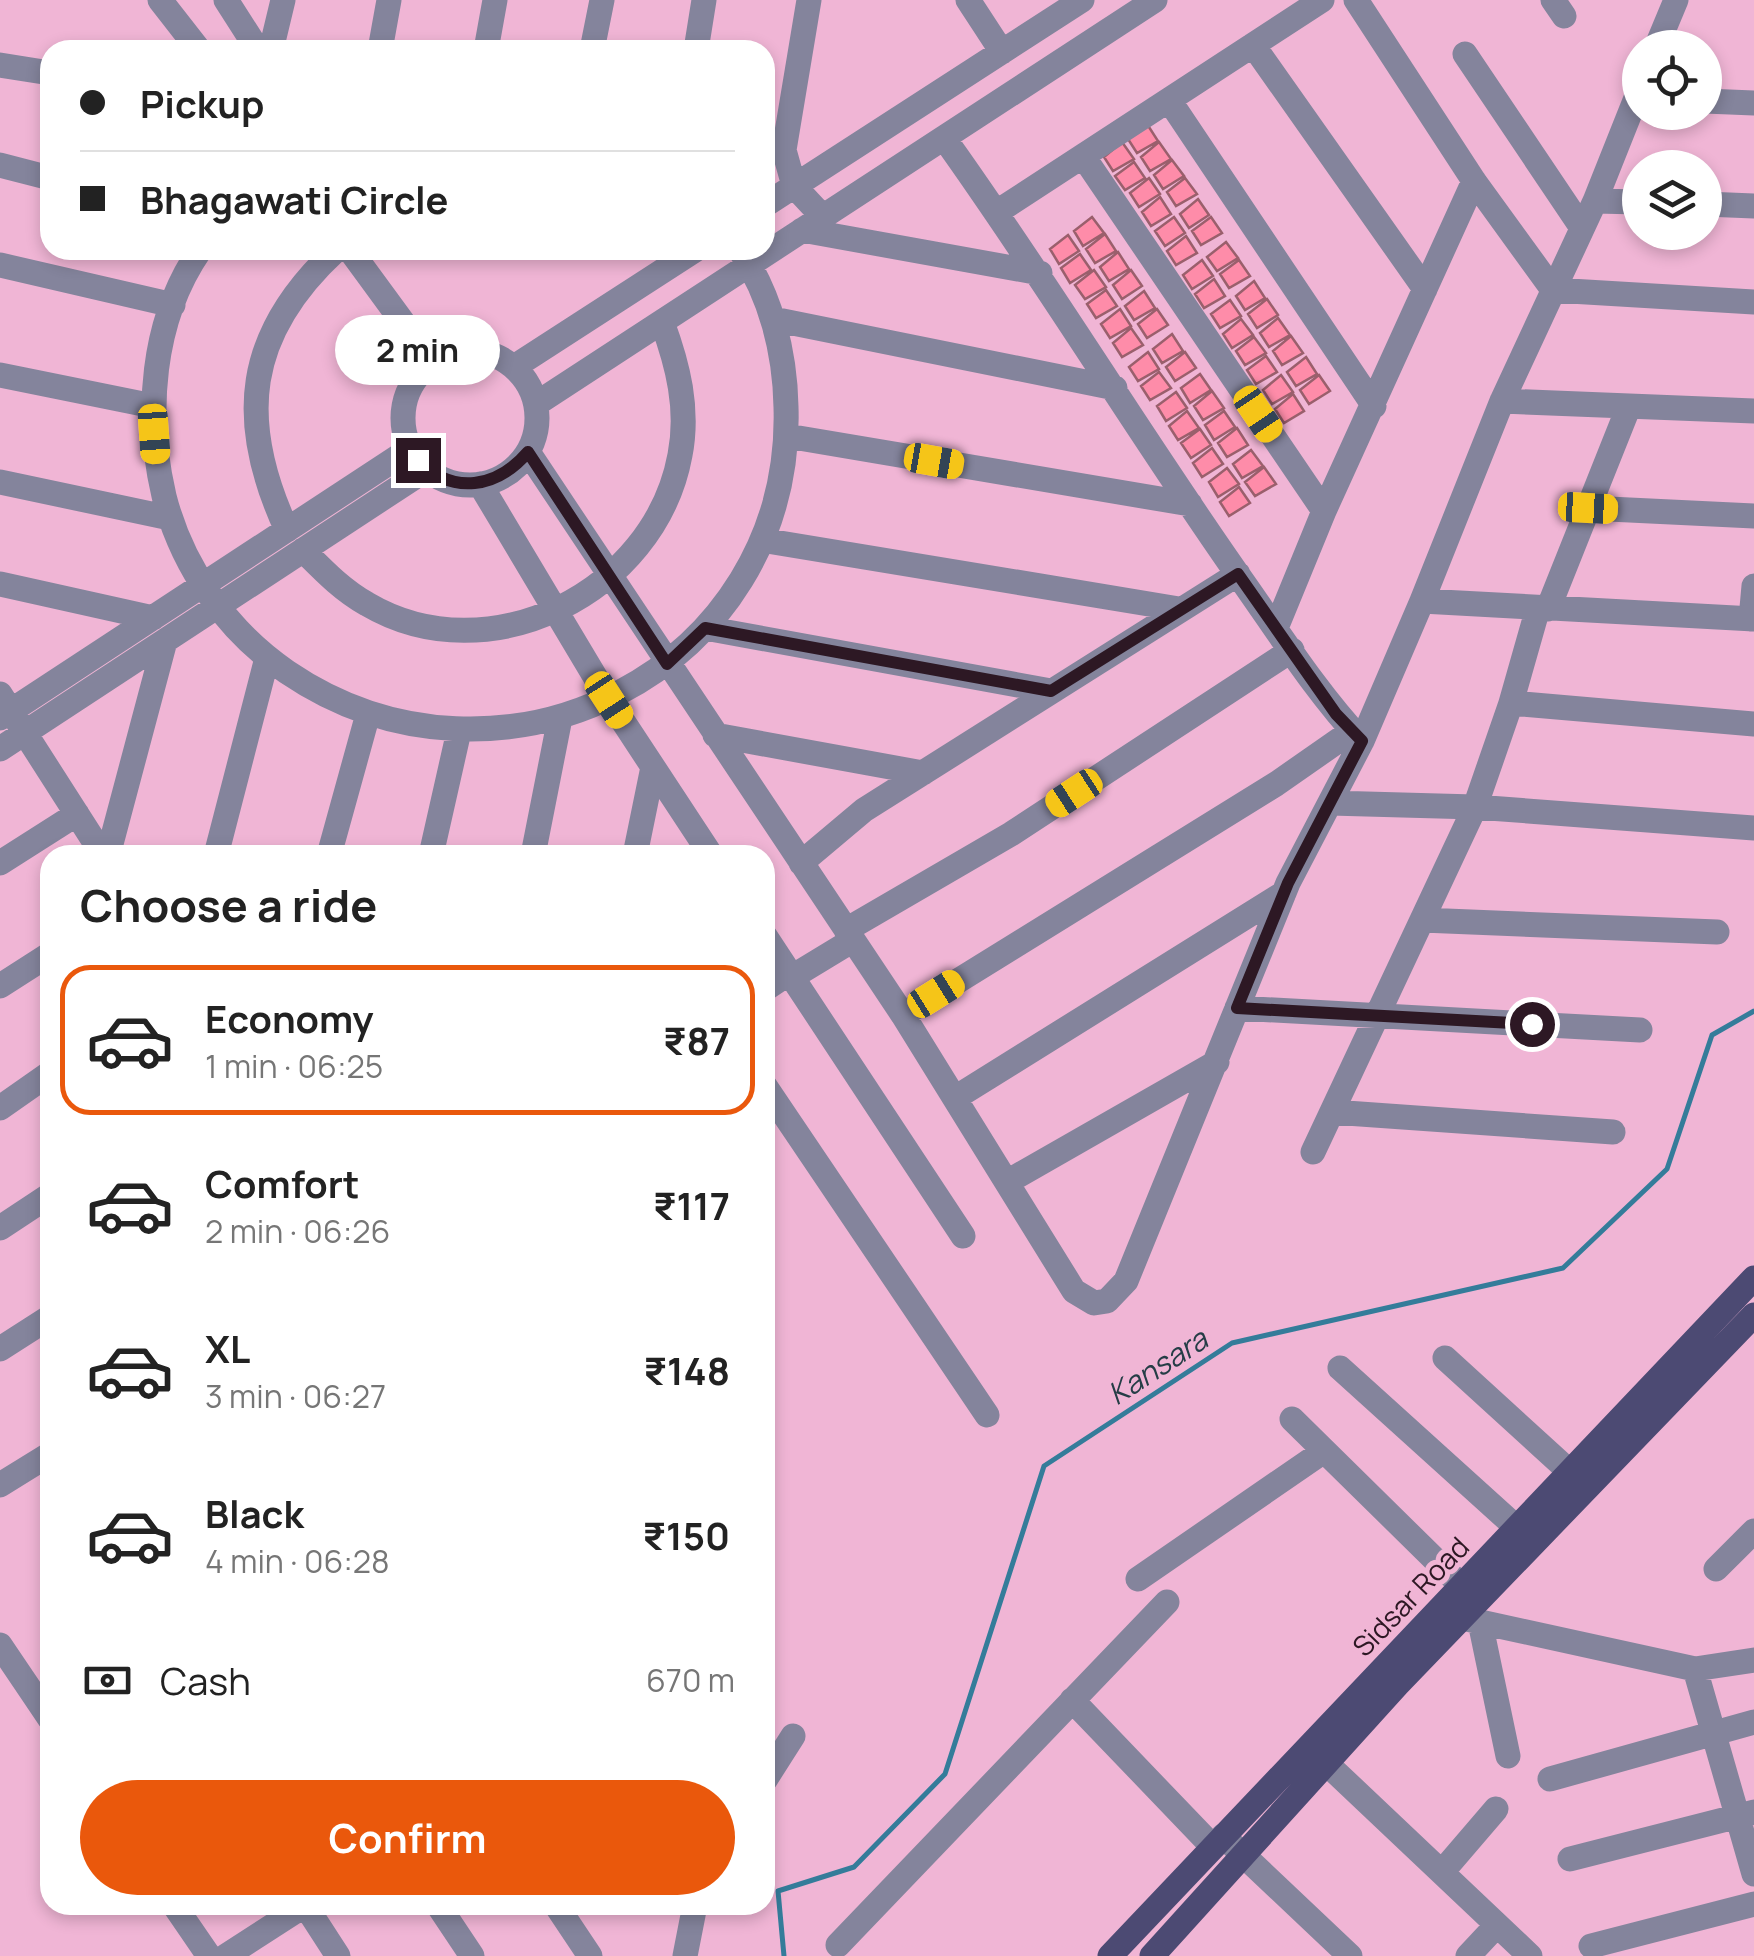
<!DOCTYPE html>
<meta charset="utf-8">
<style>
:root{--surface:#fff;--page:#f6f6f6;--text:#222;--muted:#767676;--line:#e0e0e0;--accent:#ea580c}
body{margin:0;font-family:Manrope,sans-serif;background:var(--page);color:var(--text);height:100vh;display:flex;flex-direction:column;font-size:38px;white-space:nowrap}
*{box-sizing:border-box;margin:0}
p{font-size:32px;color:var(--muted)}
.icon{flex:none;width:55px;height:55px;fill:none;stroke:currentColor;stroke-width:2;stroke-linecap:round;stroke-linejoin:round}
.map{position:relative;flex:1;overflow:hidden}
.sheet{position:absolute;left:40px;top:845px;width:735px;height:1070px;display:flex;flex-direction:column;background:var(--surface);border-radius:30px;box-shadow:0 5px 15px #0003}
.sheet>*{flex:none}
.banner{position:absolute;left:40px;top:40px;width:735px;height:220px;border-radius:30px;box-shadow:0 5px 15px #0003;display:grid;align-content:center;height:220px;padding:0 40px;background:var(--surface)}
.tools{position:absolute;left:1622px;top:30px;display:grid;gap:20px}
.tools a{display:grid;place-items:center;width:100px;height:100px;border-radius:50%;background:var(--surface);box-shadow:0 5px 15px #0003;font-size:50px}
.end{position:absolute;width:45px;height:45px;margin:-22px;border:12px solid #2d1824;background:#fff;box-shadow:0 0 0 5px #fff}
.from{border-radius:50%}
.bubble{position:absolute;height:70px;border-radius:35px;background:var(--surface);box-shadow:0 5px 15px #0003;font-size:32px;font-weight:700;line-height:70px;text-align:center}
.car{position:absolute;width:30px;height:60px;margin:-30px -15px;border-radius:12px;box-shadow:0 0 8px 2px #0007;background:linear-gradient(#f5c518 24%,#345 0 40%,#f5c518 0 76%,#345 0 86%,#f5c518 0)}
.banner b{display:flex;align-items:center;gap:35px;height:95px;font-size:38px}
.banner b+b{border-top:2px solid var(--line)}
.banner i{width:25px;height:25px;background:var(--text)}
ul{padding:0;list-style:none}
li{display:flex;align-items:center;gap:30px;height:150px;margin:0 20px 15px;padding:0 20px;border:5px solid transparent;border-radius:30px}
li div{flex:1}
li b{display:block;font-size:38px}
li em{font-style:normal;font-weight:700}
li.on{border-color:var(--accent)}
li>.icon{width:90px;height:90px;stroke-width:1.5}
h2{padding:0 40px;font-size:45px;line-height:120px}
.pay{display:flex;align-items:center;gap:25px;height:110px;padding:0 40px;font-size:38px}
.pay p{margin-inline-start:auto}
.cta{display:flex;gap:20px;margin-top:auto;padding:20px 40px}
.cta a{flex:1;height:115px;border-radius:60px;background:var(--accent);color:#fff;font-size:40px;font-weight:700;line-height:115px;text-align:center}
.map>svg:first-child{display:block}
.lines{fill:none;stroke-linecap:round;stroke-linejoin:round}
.stream{stroke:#347c9a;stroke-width:5}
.building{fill:#fe8ca9;stroke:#9a5f6c;stroke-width:2.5}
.minor{stroke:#84849c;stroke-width:25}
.major{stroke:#4c4a73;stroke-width:25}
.route{stroke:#2d1824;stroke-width:12}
.labels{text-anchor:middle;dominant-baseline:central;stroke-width:10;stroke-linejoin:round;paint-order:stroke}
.street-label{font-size:28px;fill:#2d1824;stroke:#f0b5d5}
.water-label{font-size:30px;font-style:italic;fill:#253d46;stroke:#f0b5d5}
</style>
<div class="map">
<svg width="1754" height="1956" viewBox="0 0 1754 1956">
<rect width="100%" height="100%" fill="#f0b5d5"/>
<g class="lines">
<path class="stream" d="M784,1956L778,1891L854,1867L945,1774L1044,1466L1232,1343L1563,1268L1667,1169L1712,1035L1754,1011"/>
</g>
<path class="building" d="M1147,124L1158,141L1137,153L1128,139Z
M1122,142L1134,159L1113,171L1104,157Z
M1159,142L1171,159L1150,171L1141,157Z
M1172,160L1184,176L1163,189L1154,175Z
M1134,162L1145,178L1125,190L1115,176Z
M1149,178L1160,194L1139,207L1130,193Z
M1185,178L1197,194L1176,206L1167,192Z
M1160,197L1171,214L1151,226L1142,212Z
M1198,199L1209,215L1189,228L1180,214Z
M1092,217L1104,233L1083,246L1074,231Z
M1174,217L1185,233L1165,246L1155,231Z
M1211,217L1222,233L1201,245L1192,231Z
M1105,234L1116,251L1095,263L1086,249Z
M1068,235L1079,251L1059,264L1050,249Z
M1186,236L1197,253L1176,265L1167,251Z
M1226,242L1238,258L1217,271L1207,257Z
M1118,252L1129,269L1109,281L1100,267Z
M1080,254L1091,270L1070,283L1061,268Z
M1202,260L1213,276L1192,289L1183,275Z
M1239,260L1250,276L1229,288L1220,274Z
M1094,270L1106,287L1085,299L1075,285Z
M1131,270L1142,286L1122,299L1113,285Z
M1214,279L1225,296L1204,308L1195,294Z
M1254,281L1265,298L1245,310L1236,296Z
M1106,290L1117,306L1096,318L1087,304Z
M1144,291L1155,308L1134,320L1125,306Z
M1267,299L1278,315L1257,328L1248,314Z
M1230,300L1241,316L1220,328L1211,314Z
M1120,309L1131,326L1110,338L1101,324Z
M1157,309L1168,325L1147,338L1138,324Z
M1278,318L1290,335L1269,347L1260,333Z
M1241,319L1253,335L1232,348L1223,334Z
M1131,328L1143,345L1122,357L1113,343Z
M1172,334L1183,351L1162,363L1153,349Z
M1291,336L1303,353L1282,365L1273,351Z
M1254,337L1266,353L1245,365L1236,351Z
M1148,352L1159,369L1138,381L1129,367Z
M1185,352L1196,368L1175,381L1166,367Z
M1266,356L1277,372L1256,384L1247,370Z
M1306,357L1317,374L1296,386L1287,372Z
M1159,372L1171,388L1150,400L1141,386Z
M1200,374L1211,390L1190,403L1181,388Z
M1281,375L1293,392L1272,404L1263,390Z
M1319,375L1330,391L1309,404L1300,390Z
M1212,391L1224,408L1203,420L1194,406Z
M1176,392L1187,408L1166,421L1157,406Z
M1293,394L1304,411L1284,423L1275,409Z
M1187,411L1199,428L1178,440L1169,426Z
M1224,411L1235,427L1214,440L1205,425Z
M1237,428L1248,445L1227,457L1218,443Z
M1200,429L1211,445L1191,458L1181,443Z
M1212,448L1223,464L1202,477L1193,463Z
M1251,450L1263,466L1242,478L1233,464Z
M1264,467L1276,484L1255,496L1245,482Z
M1227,468L1239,484L1218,497L1209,482Z
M1239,487L1250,503L1229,516L1220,502Z"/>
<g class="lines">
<path class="minor" d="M160,0L199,50
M226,0L258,50
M809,0L784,150L794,186L823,217
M968,0L1002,52
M1356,0L1474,181L1553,290L1754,302
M1553,0L1564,16
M1253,45L1425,289
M1656,48L1676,0
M271,50L283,0
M380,50L389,0
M486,50L495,0
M592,50L602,0
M696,50L704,0
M1465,54L1582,228
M0,65L50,73
M1169,100L1374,406
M1705,101L1754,103
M944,138C1048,283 1140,436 1243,582C1281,636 1317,693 1362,741
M1083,156L1324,511
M0,165L50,178
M1595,201L1640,202
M1705,204L1754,206
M765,205L1082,0
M997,212L1322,0
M802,230L1040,273
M200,250C151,321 145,415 164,496C182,567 227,631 287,672C500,817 794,670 786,407C785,352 771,296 740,250
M350,250L432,362
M0,265L173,305
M773,319L1115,388
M403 418a67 67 0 1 1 134 0a67 67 0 1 1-134 0Z
M514,367L695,250
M0,375L153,406
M1502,401L1754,411
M536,404L1155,0
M787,436L1190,504
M528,452L903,1015L1074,1291L1094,1303L1107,1301L1126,1281L1288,883L1362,741L1422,601L1754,619
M0,482L170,518
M480,484L609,700L711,855
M1588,508L1754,516
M287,530C236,420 245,334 336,250
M762,540L1179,609
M303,550C324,571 342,590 367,604C489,676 655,592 680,455C689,409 678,365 662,322
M0,584L153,618
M1422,601L1502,401L1595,201L1640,88
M1538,608L1511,703L1754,724
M1548,609L1629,406
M1751,619L1754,586
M705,628L1051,691
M1276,628L1324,511L1474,181
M0,694L103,855
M0,718L410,449
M715,735L923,773
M0,749L427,469
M1330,803L1475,807L1754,828
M108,855L165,641
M216,855L267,658
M329,855L368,714
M431,855L459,731
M533,855L560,718
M635,855L653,767
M0,863L77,814
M801,863L864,810L1238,574
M1422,920L1717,932
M846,930L1011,834L1292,650
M765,936L963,1236
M792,977L853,940
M0,986L50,954
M765,989L789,973
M1237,1008L1640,1030
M903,1015L1276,784L1352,731
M765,1086L987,1415
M955,1098L1284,893
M0,1108L50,1073
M1332,1112L1613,1132
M1313,1152L1475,807L1511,703
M1007,1182L1217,1062
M0,1228L50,1195
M0,1349L50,1317
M1445,1358L1570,1472
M1340,1368L1517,1528
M1292,1419L1477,1601
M0,1485L50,1454
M1716,1569L1754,1531
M1138,1579L1324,1451
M1462,1618L1695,1669L1754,1660
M1480,1622L1508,1756
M0,1645L50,1719
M1695,1669L1754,1874
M1072,1700L1213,1847
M1326,1763L1530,1956
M1550,1779L1754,1722
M765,1780L793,1736
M1223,1836L1350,1956
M1570,1859L1754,1812
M1442,1872L1496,1809
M174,1905L209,1956
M305,1905L338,1956
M438,1905L472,1956
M556,1905L590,1956
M838,1945L1167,1602
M1591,1946L1754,1904
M226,1956L305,1905
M685,1956L695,1905
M1468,1956L1497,1925"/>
<path class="major" d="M1110,1956L1754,1278
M1152,1956L1397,1685L1754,1315"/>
</g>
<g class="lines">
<path class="route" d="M418,460C453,496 497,488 528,452L667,664L705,628L1051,691L1238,574L1336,714L1362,741L1288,883L1237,1008L1532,1024"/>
</g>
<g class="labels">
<g class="street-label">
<text transform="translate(1410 1596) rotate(-46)">Sidsar Road</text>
</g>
<g class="water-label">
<text transform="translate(1157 1366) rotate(-33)">Kansara</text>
</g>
</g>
</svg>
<div class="tools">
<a><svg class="icon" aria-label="locate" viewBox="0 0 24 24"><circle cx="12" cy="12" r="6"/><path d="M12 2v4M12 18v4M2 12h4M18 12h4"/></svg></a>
<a><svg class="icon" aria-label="layers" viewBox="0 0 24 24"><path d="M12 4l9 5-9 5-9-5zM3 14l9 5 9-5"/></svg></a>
</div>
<i class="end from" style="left:1532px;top:1024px"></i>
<i class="end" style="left:418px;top:460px"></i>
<div class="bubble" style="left:335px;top:315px;width:165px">2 min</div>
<i class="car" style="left:1258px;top:414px;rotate:146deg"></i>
<i class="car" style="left:154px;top:434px;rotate:176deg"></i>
<i class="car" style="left:934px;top:461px;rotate:100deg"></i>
<i class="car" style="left:1588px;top:508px;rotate:93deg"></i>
<i class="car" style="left:609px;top:700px;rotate:147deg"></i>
<i class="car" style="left:1074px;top:793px;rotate:237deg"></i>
<i class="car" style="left:936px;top:994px;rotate:58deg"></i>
<div class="banner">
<b><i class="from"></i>Pickup</b>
<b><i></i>Bhagawati Circle</b>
</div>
<section class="sheet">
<h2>Choose a ride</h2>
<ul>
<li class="on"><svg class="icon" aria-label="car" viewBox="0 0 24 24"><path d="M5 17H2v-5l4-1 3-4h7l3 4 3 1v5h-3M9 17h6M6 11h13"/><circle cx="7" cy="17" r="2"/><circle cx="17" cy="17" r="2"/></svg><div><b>Economy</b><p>1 min · 06:25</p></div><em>₹87</em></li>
<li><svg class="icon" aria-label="car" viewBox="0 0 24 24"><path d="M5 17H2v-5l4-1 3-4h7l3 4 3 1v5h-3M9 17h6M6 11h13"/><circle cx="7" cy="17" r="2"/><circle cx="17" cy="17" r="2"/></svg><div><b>Comfort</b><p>2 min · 06:26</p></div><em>₹117</em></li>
<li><svg class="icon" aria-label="car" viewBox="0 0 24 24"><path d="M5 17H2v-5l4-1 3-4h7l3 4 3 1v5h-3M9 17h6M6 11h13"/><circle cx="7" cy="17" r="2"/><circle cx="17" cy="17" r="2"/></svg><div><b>XL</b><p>3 min · 06:27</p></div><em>₹148</em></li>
<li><svg class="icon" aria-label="car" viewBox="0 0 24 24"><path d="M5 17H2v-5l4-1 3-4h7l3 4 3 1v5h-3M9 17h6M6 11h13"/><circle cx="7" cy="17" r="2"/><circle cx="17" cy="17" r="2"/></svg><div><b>Black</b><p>4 min · 06:28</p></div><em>₹150</em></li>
</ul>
<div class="pay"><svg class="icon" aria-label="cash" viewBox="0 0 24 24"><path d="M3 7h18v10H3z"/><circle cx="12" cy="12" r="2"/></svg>Cash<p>670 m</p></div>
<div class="cta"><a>Confirm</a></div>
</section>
</div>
